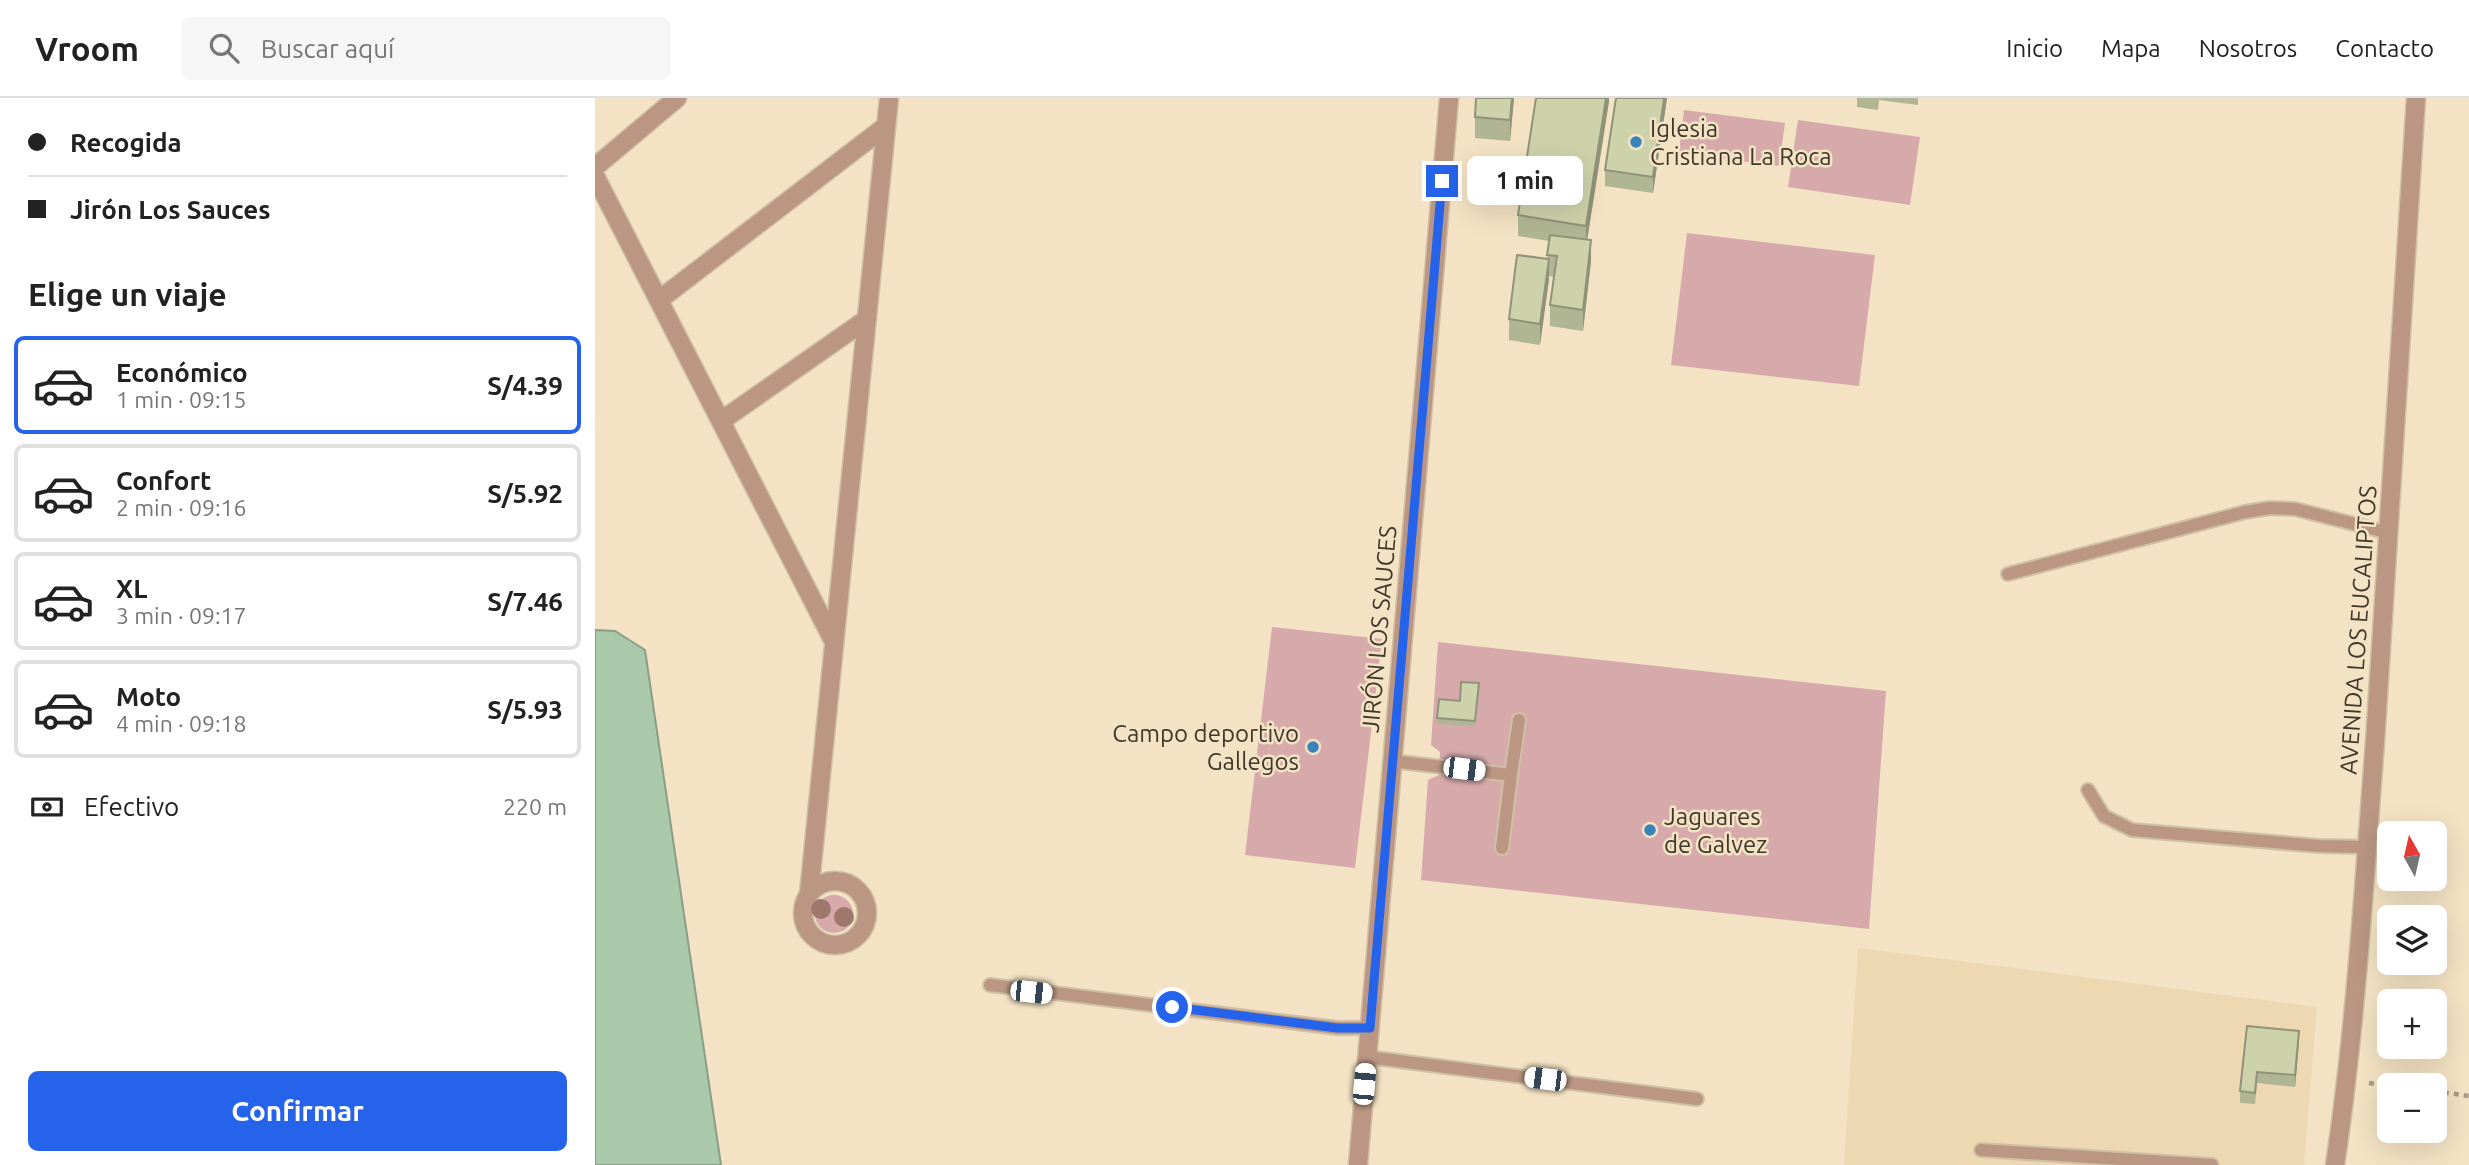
<!DOCTYPE html>
<html lang="es">
<meta charset="utf-8">
<style>
:root{--surface:#fff;--page:#f6f6f6;--text:#222;--muted:#767676;--line:#e0e0e0;--accent:#2563eb}
body{margin:0;font-family:Ubuntu,sans-serif;background:var(--page);color:var(--text);height:100vh;display:flex;flex-direction:column;font-size:26px;white-space:nowrap}
*{box-sizing:border-box;margin:0}
p{font-size:23px;color:var(--muted)}
.icon{flex:none;width:38px;height:38px;fill:none;stroke:currentColor;stroke-width:2;stroke-linecap:round;stroke-linejoin:round}
.map{position:relative;flex:1;overflow:hidden}
.panel{display:flex;flex-direction:column;background:var(--surface);width:595px}
.panel>*{flex:none}
.banner{display:grid;align-content:center;height:154px;padding:0 28px;background:var(--surface)}
.needle{width:46px;rotate:352deg}
.controls{position:absolute;left:1782px;top:723px;display:grid;gap:14px}
.controls a{display:grid;place-items:center;width:70px;height:70px;border-radius:10px;background:var(--surface);box-shadow:0 7px 28px #0002;font-size:35px}
.end{position:absolute;width:32px;height:32px;margin:-16px;border:9px solid #2563eb;background:#fff;box-shadow:0 0 0 4px #fff}
.from{border-radius:50%}
.bubble{position:absolute;height:49px;border-radius:10px;background:var(--surface);box-shadow:0 7px 28px #0002;font-size:23px;font-weight:700;line-height:49px;text-align:center}
.car{position:absolute;width:21px;height:42px;margin:-21px -10px;border-radius:9px;box-shadow:0 0 5px 2px #0007;background:linear-gradient(#fff 24%,#345 0 40%,#fff 0 76%,#345 0 86%,#fff 0)}
.banner b{display:flex;align-items:center;gap:24px;height:66px;font-size:26px}
.banner b+b{border-top:2px solid var(--line)}
.banner i{width:18px;height:18px;background:var(--text)}
ul{padding:0;list-style:none}
li{display:flex;align-items:center;gap:21px;height:98px;margin:0 14px 10px;padding:0 14px;border:4px solid var(--line);border-radius:10px}
li div{flex:1}
li b{display:block;font-size:26px}
li em{font-style:normal;font-weight:700}
li.on{border-color:var(--accent)}
li>.icon{width:63px;height:63px;stroke-width:1.5}
h2{padding:0 28px;font-size:32px;line-height:84px}
.pay{display:flex;align-items:center;gap:18px;height:77px;padding:0 28px;font-size:26px}
.pay p{margin-inline-start:auto}
.cta{display:flex;gap:14px;margin-top:auto;padding:14px 28px}
.cta a{flex:1;height:80px;border-radius:10px;background:var(--accent);color:#fff;font-size:28px;font-weight:700;line-height:80px;text-align:center}
header{display:flex;align-items:center;gap:42px;box-sizing:border-box;height:98px;padding:0 35px;background:var(--surface);border-bottom:2px solid var(--line)}
header strong{font-size:33px}
nav{display:flex;gap:38px;margin-inline-start:auto;font-size:24px}
.search{width:490px;height:63px;background:var(--page);display:flex;align-items:center;gap:18px;box-sizing:border-box;padding:0 24px;border-radius:10px;color:var(--muted);font-size:26px}
main{display:flex;flex:1;min-height:0}
.map>svg:first-child{display:block}
.built{fill:#edd8b2}
.green{fill:#d6aaab}
.water{fill:#aac9ab;stroke:#8a9e85;stroke-width:2}
.lines{fill:none;stroke-linecap:round;stroke-linejoin:round}
.lane-casing{stroke:#cfc0a5;stroke-width:16}
.street-casing{stroke:#cfc0a5;stroke-width:21}
.path{stroke:#a99c85;stroke-width:4.5;stroke-dasharray:5 5;stroke-linecap:butt}
.lane{stroke:#ba9683;stroke-width:12}
.street{stroke:#ba9683;stroke-width:18}
.tree{fill:#9e786d}
.wall{fill:#b0b593}
.shaded-wall{fill:#909378}
.building{fill:#cdd2ab;stroke:#909378;stroke-width:2}
.route{stroke:#2563eb;stroke-width:9}
.poi-dot{fill:#3983b7;stroke:#f3e2c3;stroke-width:2.5}
.labels{text-anchor:middle;dominant-baseline:central;stroke-width:5;stroke-linejoin:round;paint-order:stroke}
.poi-label{font-size:24px;fill:#3f382b;stroke:#f3e2c3;text-anchor:start}
.street-label{font-size:24px;fill:#3f382b;stroke:#f3e2c3}
</style>
<header>
<strong>Vroom</strong>
<div class="search"><svg class="icon" aria-label="search" viewBox="0 0 24 24"><circle cx="10" cy="10" r="6"/><path d="M15 15l6 6"/></svg>Buscar aquí</div>
<nav><a>Inicio</a><a>Mapa</a><a>Nosotros</a><a>Contacto</a></nav>
</header>
<main>
<section class="panel">
<div class="banner">
<b><i class="from"></i>Recogida</b>
<b><i></i>Jirón Los Sauces</b>
</div>
<h2>Elige un viaje</h2>
<ul>
<li class="on"><svg class="icon" aria-label="car" viewBox="0 0 24 24"><path d="M5 17H2v-5l4-1 3-4h7l3 4 3 1v5h-3M9 17h6M6 11h13"/><circle cx="7" cy="17" r="2"/><circle cx="17" cy="17" r="2"/></svg><div><b>Económico</b><p>1 min · 09:15</p></div><em>S/4.39</em></li>
<li><svg class="icon" aria-label="car" viewBox="0 0 24 24"><path d="M5 17H2v-5l4-1 3-4h7l3 4 3 1v5h-3M9 17h6M6 11h13"/><circle cx="7" cy="17" r="2"/><circle cx="17" cy="17" r="2"/></svg><div><b>Confort</b><p>2 min · 09:16</p></div><em>S/5.92</em></li>
<li><svg class="icon" aria-label="car" viewBox="0 0 24 24"><path d="M5 17H2v-5l4-1 3-4h7l3 4 3 1v5h-3M9 17h6M6 11h13"/><circle cx="7" cy="17" r="2"/><circle cx="17" cy="17" r="2"/></svg><div><b>XL</b><p>3 min · 09:17</p></div><em>S/7.46</em></li>
<li><svg class="icon" aria-label="car" viewBox="0 0 24 24"><path d="M5 17H2v-5l4-1 3-4h7l3 4 3 1v5h-3M9 17h6M6 11h13"/><circle cx="7" cy="17" r="2"/><circle cx="17" cy="17" r="2"/></svg><div><b>Moto</b><p>4 min · 09:18</p></div><em>S/5.93</em></li>
</ul>
<div class="pay"><svg class="icon" aria-label="cash" viewBox="0 0 24 24"><path d="M3 7h18v10H3z"/><circle cx="12" cy="12" r="2"/></svg>Efectivo<p>220 m</p></div>
<div class="cta"><a>Confirmar</a></div>
</section>
<div class="map">
<svg width="1874" height="1067" viewBox="0 0 1874 1067">
<rect width="100%" height="100%" fill="#f3e2c3"/>
<path class="built" d="M1263,850L1722,909L1709,1067H1249Z"/>
<path class="green" d="M1089,12L1190,25L1184,68L1084,55Z
M1203,22L1325,39L1315,107L1193,89Z
M1092,135L1280,157L1264,288L1076,267Z
M677,529L787,541L760,770L650,757Z
M843,544L1291,593L1274,831L826,782L833,682L844,677L845,654L836,647Z
M220 816a19 19 0 1 1 38 0a19 19 0 1 1-38 0Z"/>
<path class="water" d="M0,532L20,533L50,552L126,1067H0Z"/>
<g class="lines">
<g class="lane-casing">
<path id="lane" d="M1413,476L1650,414L1675,410L1700,411L1795,435
M797,663L916,677L907,750
M916,677L924,622
M1493,692L1509,718L1537,732L1724,748L1772,749
M395,887L742,930H774
M772,959L1102,1001
M1386,1052L1617,1067"/>
</g>
<g class="street-casing">
<path id="street" d="M0,69L82,0
M0,78L239,544
M64,202L291,28
M126,323L272,221
M208 815a32 32 0 1 1 64 0a32 32 0 1 1-64 0Z
M214,796L294,0
M763,1067L854,0
M1740,1067C1761,927 1769,785 1780,644C1795,430 1808,215 1821,0"/>
</g>
<path class="path" d="M1774,985L1794,988
M1839,993L1874,998"/>
<use href="#lane" class="lane"/>
<use href="#street" class="street"/>
</g>
<g class="tree">
<circle cx="226" cy="811" r="10"/>
<circle cx="249" cy="819" r="10"/>
</g>
<path class="wall" d="M919,0L915,43L880,40V19Z
M1014,0L992,142L996,163L988,233L955,228V207L959,179L954,178L945,247L914,242V221L952,161L954,143L923,138V117Z
M1072,0L1058,95L1010,88V72Z
M1262,0H1323V7L1284,2L1283,12L1262,9Z
M884,591L880,628L842,626V620Z
M1652,928L1704,944L1700,989L1662,985L1660,1006L1645,1005V993Z"/>
<path class="shaded-wall" d="M917,0H919L915,43V22Z
M1011,0H1014V4L991,149V128Z
M1069,0H1072L1058,95V79Z
M996,142V163L988,233V212Z
M954,161V182L945,247V226Z
M1704,933V944L1700,989V977Z"/>
<path class="building" d="M881,0H917L915,22L880,19Z
M941,0H1011L991,128L923,117Z
M1021,0H1069L1058,79L1010,72Z
M955,137L996,142L988,212L955,207L962,158L952,157Z
M922,157L954,161L945,226L914,221Z
M866,584L884,585L880,623L842,620L844,601L865,603Z
M1652,928L1704,933L1700,977L1662,974L1660,995L1645,993Z"/>
<g class="lines">
<path class="route" d="M577,909L742,930H775L847,83"/>
</g>
<g class="poi-dot">
<circle cx="1041" cy="44" r="7"/>
<circle cx="718" cy="649" r="7"/>
<circle cx="1055" cy="732" r="7"/>
</g>
<g class="labels">
<g class="poi-label">
<text x="1055" y="30">Iglesia<tspan x="1055" dy="28">Cristiana La Roca</tspan></text>
<text x="704" y="635" text-anchor="end">Campo deportivo<tspan x="704" dy="28">Gallegos</tspan></text>
<text x="1069" y="718">Jaguares<tspan x="1069" dy="28">de Galvez</tspan></text>
</g>
<g class="street-label">
<text transform="translate(784 531) rotate(-85)">JIRÓN LOS SAUCES</text>
<text transform="translate(1763 532) rotate(-86)">AVENIDA LOS EUCALIPTOS</text>
</g>
</g>
</svg>
<div class="controls">
<a><svg class="needle" viewBox="-14 -14 28 28"><path d="M0-13l5 13h-10z" fill="#e53935"/><path d="M0 13l5-13h-10z" fill="#767676"/></svg></a>
<a><svg class="icon" aria-label="layers" viewBox="0 0 24 24"><path d="M12 4l9 5-9 5-9-5zM3 14l9 5 9-5"/></svg></a>
<a>+</a>
<a>−</a>
</div>
<i class="end from" style="left:577px;top:909px"></i>
<i class="end" style="left:847px;top:83px"></i>
<div class="bubble" style="left:872px;top:58px;width:116px">1 min</div>
<i class="car" style="left:869px;top:671px;rotate:97deg"></i>
<i class="car" style="left:436px;top:894px;rotate:96deg"></i>
<i class="car" style="left:950px;top:981px;rotate:277deg"></i>
<i class="car" style="left:769px;top:986px;rotate:5deg"></i>
</div>
</main>
